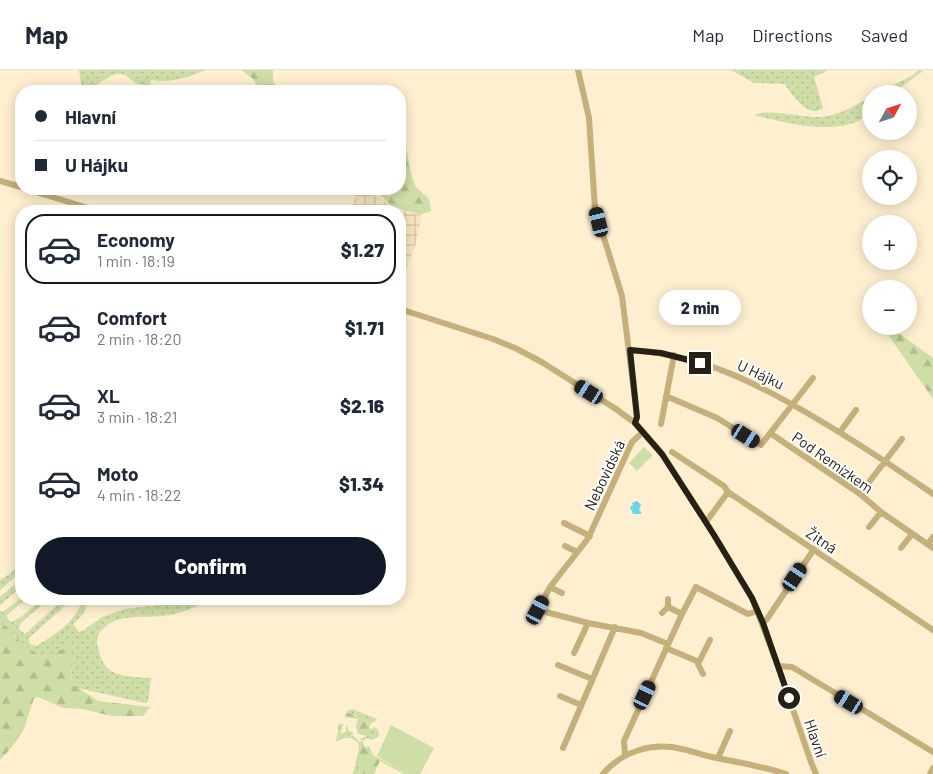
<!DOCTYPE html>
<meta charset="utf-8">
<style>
:root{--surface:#fff;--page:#f2f2f3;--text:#1f2937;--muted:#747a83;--line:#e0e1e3;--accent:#111827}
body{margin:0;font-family:Barlow,sans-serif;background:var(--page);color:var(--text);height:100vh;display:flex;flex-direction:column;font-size:19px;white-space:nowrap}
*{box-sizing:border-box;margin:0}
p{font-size:16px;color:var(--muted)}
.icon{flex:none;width:28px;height:28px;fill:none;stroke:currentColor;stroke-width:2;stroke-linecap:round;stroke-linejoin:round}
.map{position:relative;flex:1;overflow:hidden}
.drawer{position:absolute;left:15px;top:135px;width:391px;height:400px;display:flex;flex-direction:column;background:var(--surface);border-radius:20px;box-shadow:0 2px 12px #0003}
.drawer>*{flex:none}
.guide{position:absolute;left:15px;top:15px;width:391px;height:110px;border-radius:20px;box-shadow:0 2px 12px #0003;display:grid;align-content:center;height:110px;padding:0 20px;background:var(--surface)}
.needle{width:32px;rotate:50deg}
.controls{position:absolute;left:862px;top:15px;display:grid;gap:10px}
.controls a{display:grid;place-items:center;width:55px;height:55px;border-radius:50%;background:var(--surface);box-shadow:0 2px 12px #0003;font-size:25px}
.end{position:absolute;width:22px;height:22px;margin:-11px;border:6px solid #262115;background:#fff;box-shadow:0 0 0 2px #fff}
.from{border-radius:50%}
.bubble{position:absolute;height:35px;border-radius:18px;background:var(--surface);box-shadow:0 2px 12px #0003;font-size:16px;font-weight:800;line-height:35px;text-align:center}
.car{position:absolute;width:15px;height:30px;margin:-15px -8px;border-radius:6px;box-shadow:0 0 4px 1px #0007;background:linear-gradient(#222 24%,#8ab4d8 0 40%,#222 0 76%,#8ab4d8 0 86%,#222 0)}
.guide b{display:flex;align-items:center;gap:18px;height:48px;font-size:19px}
.guide b+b{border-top:1px solid var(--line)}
.guide i{width:12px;height:12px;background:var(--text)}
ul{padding:9px 0 0;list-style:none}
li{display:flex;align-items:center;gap:15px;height:70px;margin:0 10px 8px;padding:0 10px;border:2px solid transparent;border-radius:20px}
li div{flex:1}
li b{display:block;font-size:19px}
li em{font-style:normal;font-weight:800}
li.selected{border-color:var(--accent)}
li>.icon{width:45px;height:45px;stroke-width:1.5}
.primary-button{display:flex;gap:10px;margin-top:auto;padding:10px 20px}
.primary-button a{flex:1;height:58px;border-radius:30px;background:var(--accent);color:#fff;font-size:20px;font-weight:800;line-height:58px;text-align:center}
header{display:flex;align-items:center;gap:30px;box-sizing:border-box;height:70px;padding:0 25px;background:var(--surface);border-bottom:1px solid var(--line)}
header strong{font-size:24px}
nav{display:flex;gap:28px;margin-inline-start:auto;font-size:18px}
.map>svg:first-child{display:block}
.industrial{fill:url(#industrial-grid)}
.green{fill:url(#green-dots)}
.forest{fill:url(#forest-firs)}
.pitch{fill:#cfdda6}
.water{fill:url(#water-ripples)}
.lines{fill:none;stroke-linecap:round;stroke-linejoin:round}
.minor{stroke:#c5af7a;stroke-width:6}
.route{stroke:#262115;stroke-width:6}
.labels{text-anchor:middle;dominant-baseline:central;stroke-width:4;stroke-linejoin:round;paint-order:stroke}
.street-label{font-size:15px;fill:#262115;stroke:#fefefe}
</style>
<header>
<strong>Map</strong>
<nav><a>Map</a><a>Directions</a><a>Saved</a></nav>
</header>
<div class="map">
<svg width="933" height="704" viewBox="0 0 933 704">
<defs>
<pattern id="industrial-grid" width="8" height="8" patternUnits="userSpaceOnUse" patternTransform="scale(1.25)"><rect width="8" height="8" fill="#f7e5bf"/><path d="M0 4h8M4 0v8" fill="none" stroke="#d4c4a3"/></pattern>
<pattern id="green-dots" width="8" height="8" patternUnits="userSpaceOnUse" patternTransform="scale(1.25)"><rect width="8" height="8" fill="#cfdda6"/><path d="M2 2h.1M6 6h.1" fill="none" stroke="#b2bd8e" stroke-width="1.8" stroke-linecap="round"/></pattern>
<pattern id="forest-firs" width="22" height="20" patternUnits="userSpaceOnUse" patternTransform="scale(1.25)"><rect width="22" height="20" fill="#cfdda6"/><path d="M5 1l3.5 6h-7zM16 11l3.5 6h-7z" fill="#b2bd8e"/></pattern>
<pattern id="water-ripples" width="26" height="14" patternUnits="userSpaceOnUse" patternTransform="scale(1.25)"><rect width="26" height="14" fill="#6bd7ed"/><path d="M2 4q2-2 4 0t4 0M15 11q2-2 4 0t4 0" fill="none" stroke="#5db8ca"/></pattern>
</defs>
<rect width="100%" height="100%" fill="#feefd0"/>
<path class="industrial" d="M357,122L380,127L390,137L422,146L415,177L400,213V141H351Z"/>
<path class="green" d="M79,0H205C188,8 171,13 151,10L150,16C146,15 141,16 138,14C132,12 129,5 121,4C104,3 97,21 82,21Z
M731,0H828L814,7L823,38C809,50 791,24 785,14L754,13Z
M919,0L923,1L892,24H876L913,5Z
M871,27V40C866,44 862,50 856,52C826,64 783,52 754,45C770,38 802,48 820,47C838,46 856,35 871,27Z
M21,489V502L0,520V510L12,502Z
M21,509V517L0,535V527Z
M21,528L26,529L7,545V548L11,552L21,547L42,529H49L23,551L18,558L25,564L64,529H70L67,534L28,569L30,574L37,576C56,563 77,552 82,529H88C87,540 82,547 73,554L79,562L84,560L102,547L125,539L160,535L183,529H209C195,538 180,544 163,546C142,548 117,543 102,560C99,563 97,566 97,570C97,576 100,586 103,592C109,608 137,607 151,608L148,632L145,633L78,618C67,611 73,602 73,591C73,586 68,581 65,577C61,579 56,584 51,585C34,591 11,561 0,550V541L3,542Z
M352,639L377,649V650L371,653L369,658L372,659L374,657L378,660L379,666L372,670L366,668L364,671L360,669L367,666C363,652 361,645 346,642Z
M353,665L360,672L359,673L361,678L360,685L363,688H358L360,694L359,704H353L359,679L358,672L351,668H346Z"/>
<path class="forest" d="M241,0H273V12L276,15L306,18L312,21H260L253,9Z
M400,66L407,82L411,104L415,116L429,129L431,141L420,145L391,136L375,119H400Z
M882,256H889L933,288V329Z
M0,550C11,561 34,591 51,585C57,583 62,578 69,575L73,589L71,608L74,615L98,631L150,637L143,646H111L82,639L63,638L38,627L34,628L24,659L12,677L0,690Z
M346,642C355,644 362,650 369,658L367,666L358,664L356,656L358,649L345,647Z
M339,654H343L341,663L346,662V656L348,657V661L353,662V664L336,672Z
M362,670L365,678L369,676L373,685L408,704H404L380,691L374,704H359L360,694L356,691L357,688H363L359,684L361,678L359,673Z"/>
<path class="pitch" d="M644,377L653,385L637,401L629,393Z
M391,655L434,678L420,704H408L377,686Z"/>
<path class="water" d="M637,431L641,435L639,440L642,443L640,444H633L630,437L633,435L632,433Z"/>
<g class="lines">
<path class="minor" d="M578,0L589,48L595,139L622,226L637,347L635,353
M0,111L21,117
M26,119L98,141
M400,239L493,269L515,278L540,291L616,339L635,353L662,384L706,452L752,528L778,596L811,692L816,704
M630,280C705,285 761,315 824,353C861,375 897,399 933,424
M666,326L717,348L761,375L813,308
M661,354L674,285
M840,362L856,340
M770,363L860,424L881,442L933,478
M672,382L724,416L728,422
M860,424L902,369
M706,452L728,422L933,560
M564,453L590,466L550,517L538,540L588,553L641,563L668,574
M869,457L881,442
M591,462L632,372L643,362
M928,474L933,467
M565,476L577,482
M901,478L912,464
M550,517L562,523
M668,537V529
M662,543L668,537L682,544
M763,553L767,549L814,479
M666,578L699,592L710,570
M574,583L588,553
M699,592L698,594L703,604
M558,595L592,609
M778,596L792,597L933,682
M560,626L581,635
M563,678L615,557
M625,685L624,671L682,544L696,517L748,544L758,541
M718,688L730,661
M603,704C622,681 653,672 682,679C692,681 701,685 712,687C736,692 762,696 786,704
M930,704L933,698"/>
</g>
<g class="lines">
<path class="route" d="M700,293L661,283L630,280L637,347L635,353L662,384L714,465L752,528L763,553L789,628"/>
</g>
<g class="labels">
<g class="street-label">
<text transform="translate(761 304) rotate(25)">U Hájku</text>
<text transform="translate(833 392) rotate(35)">Pod Remízkem</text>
<text transform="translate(604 405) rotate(-65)">Nebovidská</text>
<text transform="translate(822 470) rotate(34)">Žitná</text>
<text transform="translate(816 668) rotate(71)">Hlavní</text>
</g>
</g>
</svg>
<div class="controls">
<a><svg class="needle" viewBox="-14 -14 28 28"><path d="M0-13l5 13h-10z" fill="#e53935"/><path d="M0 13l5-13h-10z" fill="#747a83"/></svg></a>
<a><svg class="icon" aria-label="locate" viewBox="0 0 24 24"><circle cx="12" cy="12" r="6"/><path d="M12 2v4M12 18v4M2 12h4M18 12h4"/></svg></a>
<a>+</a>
<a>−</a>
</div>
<i class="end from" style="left:789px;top:628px"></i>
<i class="end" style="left:700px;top:293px"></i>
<div class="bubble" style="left:659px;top:220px;width:82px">2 min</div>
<i class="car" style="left:599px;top:152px;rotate:346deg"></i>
<i class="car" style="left:589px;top:322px;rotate:302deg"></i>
<i class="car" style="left:746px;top:366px;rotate:122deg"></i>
<i class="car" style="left:795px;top:507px;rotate:34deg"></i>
<i class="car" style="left:538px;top:540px;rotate:28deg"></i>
<i class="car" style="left:645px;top:625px;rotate:25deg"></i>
<i class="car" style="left:849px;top:632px;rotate:301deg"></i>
<div class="guide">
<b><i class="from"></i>Hlavní</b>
<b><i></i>U Hájku</b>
</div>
<section class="drawer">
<ul>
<li class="selected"><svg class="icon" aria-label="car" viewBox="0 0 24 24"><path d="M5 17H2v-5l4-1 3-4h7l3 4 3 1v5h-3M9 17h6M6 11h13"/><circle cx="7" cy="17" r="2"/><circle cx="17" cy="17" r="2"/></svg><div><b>Economy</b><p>1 min · 18:19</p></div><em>$1.27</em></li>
<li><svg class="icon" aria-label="car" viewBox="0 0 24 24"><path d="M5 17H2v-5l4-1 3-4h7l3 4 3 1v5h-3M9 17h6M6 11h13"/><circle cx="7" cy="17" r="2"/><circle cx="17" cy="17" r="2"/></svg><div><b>Comfort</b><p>2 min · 18:20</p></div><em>$1.71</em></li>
<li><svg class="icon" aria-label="car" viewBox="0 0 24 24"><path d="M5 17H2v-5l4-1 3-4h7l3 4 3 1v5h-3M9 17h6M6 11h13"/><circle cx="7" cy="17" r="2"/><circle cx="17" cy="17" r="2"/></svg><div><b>XL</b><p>3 min · 18:21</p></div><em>$2.16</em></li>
<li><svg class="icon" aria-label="car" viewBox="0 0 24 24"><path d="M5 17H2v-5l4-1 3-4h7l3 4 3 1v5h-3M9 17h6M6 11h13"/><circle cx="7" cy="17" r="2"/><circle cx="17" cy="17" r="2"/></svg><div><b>Moto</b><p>4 min · 18:22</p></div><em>$1.34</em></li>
</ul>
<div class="primary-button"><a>Confirm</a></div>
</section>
</div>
